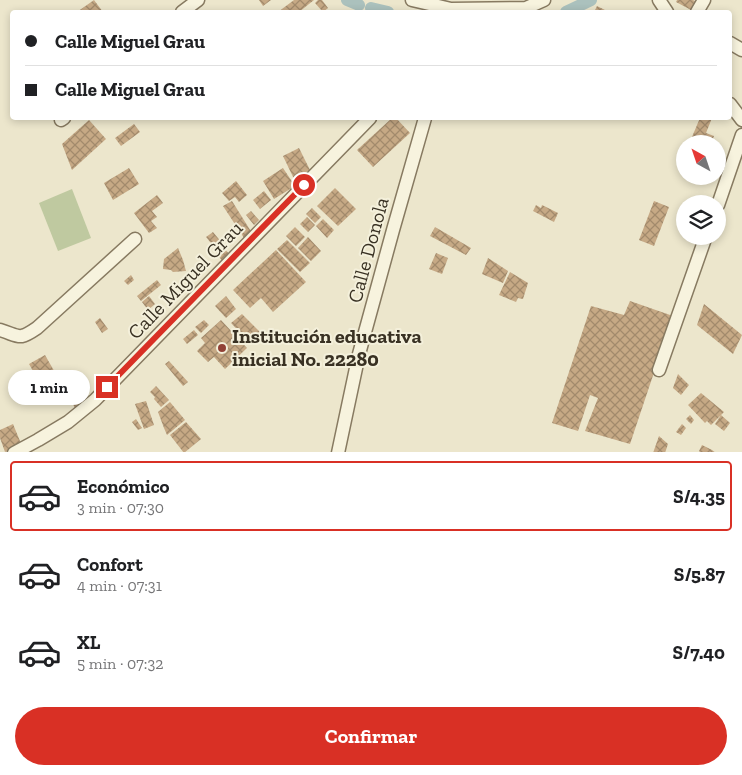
<!DOCTYPE html>
<html lang="es">
<meta charset="utf-8">
<style>
:root{--surface:#fff;--page:#f2f2f2;--text:#202124;--muted:#757577;--line:#e0e0e0;--accent:#d93025}
body{margin:0;font-family:"Zilla Slab",serif;background:var(--page);color:var(--text);height:100vh;display:flex;flex-direction:column;font-size:19px;white-space:nowrap}
*{box-sizing:border-box;margin:0}
p{font-size:16px;color:var(--muted)}
.icon{flex:none;width:28px;height:28px;fill:none;stroke:currentColor;stroke-width:2;stroke-linecap:round;stroke-linejoin:round}
.map{position:relative;height:452px;overflow:hidden}
.panel{display:flex;flex-direction:column;background:var(--surface);flex:1}
.panel>*{flex:none}
.banner{position:absolute;left:10px;top:10px;width:722px;height:110px;border-radius:5px;box-shadow:0 2px 8px #0003;display:grid;align-content:center;height:110px;padding:0 15px;background:var(--surface)}
.needle{width:32px;rotate:320deg}
.buttons{position:absolute;left:676px;top:135px;display:grid;gap:10px}
.buttons a{display:grid;place-items:center;width:50px;height:50px;border-radius:50%;background:var(--surface);box-shadow:0 2px 8px #0003;font-size:25px}
.end{position:absolute;width:22px;height:22px;margin:-11px;border:6px solid #d93025;background:#fff;box-shadow:0 0 0 2px #fff}
.from{border-radius:50%}
.bubble{position:absolute;height:35px;border-radius:18px;background:var(--surface);box-shadow:0 2px 8px #0003;font-size:16px;font-weight:700;line-height:35px;text-align:center}
.banner b{display:flex;align-items:center;gap:18px;height:48px;font-size:19px}
.banner b+b{border-top:1px solid var(--line)}
.banner i{width:12px;height:12px;background:var(--text)}
ul{padding:9px 0 0;list-style:none}
li{display:flex;align-items:center;gap:15px;height:70px;margin:0 10px 8px;padding:0 5px;border:2px solid transparent;border-radius:5px}
li div{flex:1}
li b{display:block;font-size:19px}
li em{font-style:normal;font-weight:700}
li.current{border-color:var(--accent)}
li>.icon{width:45px;height:45px;stroke-width:1.5}
.button{display:flex;gap:10px;margin-top:auto;padding:10px 15px}
.button a{flex:1;height:58px;border-radius:30px;background:var(--accent);color:#fff;font-size:20px;font-weight:700;line-height:58px;text-align:center}
.map>svg:first-child{display:block}
.green{fill:#bfc9a0}
.lines{fill:none;stroke-linecap:round;stroke-linejoin:round}
.canal{stroke:#abc1bd;stroke-width:12}
.building{fill:url(#building-cross-hatch)}
.minor-casing{stroke:#877a61;stroke-width:15}
.minor{stroke:#f7f3de;stroke-width:12}
.route{stroke:#d93025;stroke-width:6}
.poi-dot{fill:#914136;stroke:#f4f0db;stroke-width:2}
.labels{text-anchor:middle;dominant-baseline:central;stroke-width:4;stroke-linejoin:round;paint-order:stroke}
.street-label{font-size:20px;fill:#393123;stroke:#f4f0db}
.poi-label{font-size:20px;font-weight:bold;fill:#393123;stroke:#f4f0db;text-anchor:start}
</style>
<div class="map">
<svg width="742" height="453" viewBox="0 0 742 453">
<defs>
<pattern id="building-cross-hatch" width="8" height="8" patternUnits="userSpaceOnUse" patternTransform="scale(1.25)"><rect width="8" height="8" fill="#c6a985"/><path d="M0 0l8 8M0 8l8-8" fill="none" stroke="#a28a6c"/></pattern>
</defs>
<rect width="100%" height="100%" fill="#ece6cc"/>
<path class="green" d="M72,189L91,238L58,251L39,203Z"/>
<g class="lines">
<path class="canal" d="M347,0L359,5
M371,8L388,12
M566,12L591,0"/>
</g>
<path class="building" d="M94,0L103,12H77Z
M259,0H271L263,6Z
M294,0H314L299,12H278Z
M318,0H322L328,8L323,12L315,3Z
M677,0H693L697,2L693,11L676,2Z
M597,6L609,12H594Z
M392,118H396L410,133L373,167L357,150Z
M700,118H712L706,133L714,136L711,144H689Z
M89,120L106,139L72,170L62,144Z
M134,124L140,132L121,146L115,138Z
M299,148L310,170L294,179L283,156Z
M129,168L139,184L113,200L104,183Z
M283,168L295,186L274,199L263,181Z
M236,181L247,195L239,202L235,197L229,201L222,193Z
M335,188L356,209L338,226L317,206Z
M264,191L271,200L260,209L253,200Z
M157,195L163,203L152,211L157,217L151,221L157,228L149,233L134,213Z
M232,201L252,233L244,238L223,206Z
M654,201L669,207L654,246L639,240Z
M536,205L541,208L542,205L558,213L554,222L533,211Z
M312,208L321,217L315,223L306,214Z
M251,211L259,220L254,225L246,215Z
M307,217L315,225L308,232L300,224Z
M323,219L334,230L327,238L316,226Z
M295,227L305,237L296,246L286,236Z
M435,227L471,248L466,255L430,236Z
M213,232L222,243L215,248L206,237Z
M308,237L321,251L311,261L298,248Z
M287,240L310,263L300,272L277,249Z
M223,247L231,256L223,262L216,253Z
M178,248L183,260L186,271L173,272L171,270L163,269L164,259Z
M276,250L306,282L273,312L261,298L250,308L233,290Z
M436,253L448,258L442,274L429,269Z
M488,258L508,271L503,283L482,274Z
M510,272L528,283L523,299L518,298L516,302L499,295Z
M131,275L134,280L128,285L124,281Z
M157,280L161,285L141,301L137,296Z
M149,296L155,304L148,310L142,302Z
M226,296L236,309L226,318L215,306Z
M630,301L673,316L630,444L585,431L598,398L590,395L578,431L552,423L591,306L624,315Z
M704,304L742,335L733,354L697,325Z
M242,314L261,333L250,343L231,323Z
M100,318L108,329L102,333L95,322Z
M204,320L209,325L201,333L195,327Z
M221,320L247,348L225,369L214,357L208,362L197,351L205,343L201,338Z
M194,330L198,335L187,344L183,339Z
M45,355L61,383L73,377L88,403L76,410L64,387L48,397L29,364Z
M169,361L188,382L183,386L165,364Z
M678,374L689,385L681,395L673,388Z
M156,386L169,400L161,407L154,399L155,397L150,392Z
M701,393L724,412L721,415L730,423L724,431L715,424L721,415L711,425L707,421L705,423L688,405Z
M146,401L154,425L144,429L135,404Z
M170,402L185,420L167,435L164,428L158,412Z
M690,415L694,420L691,424L686,419Z
M136,419L142,428L138,430L132,422Z
M186,422L201,439L184,453L170,435Z
M13,424L22,446L5,452L0,438V430Z
M682,424L686,428L681,435L676,432Z
M659,436L668,444L665,453H653Z
M702,445L712,450L716,453H701L699,451Z"/>
<g class="lines">
<g class="minor-casing">
<path id="minor" d="M412,0L451,9L526,8L544,0
M659,0L667,12
M182,12L198,0
M697,12L704,0
M730,43L742,50
M730,104L742,120
M61,120L64,118
M718,205L742,135
M0,330C20,336 18,341 37,328L135,239
M659,370L706,236
M14,453L38,440L68,422L95,400L370,118
M338,453L359,354L393,230L425,118"/>
</g>
<use href="#minor" class="minor"/>
</g>
<g class="lines">
<path class="route" d="M107,387L304,185"/>
</g>
<circle class="poi-dot" cx="222" cy="348" r="5"/>
<g class="labels">
<g class="street-label">
<text transform="translate(368 250) rotate(-75)">Calle Donola</text>
<text transform="translate(185 280) rotate(-46)">Calle Miguel Grau</text>
</g>
<g class="poi-label">
<text x="232" y="336">Institución educativa<tspan x="232" dy="23">inicial No. 22280</tspan></text>
</g>
</g>
</svg>
<div class="buttons">
<a><svg class="needle" viewBox="-14 -14 28 28"><path d="M0-13l5 13h-10z" fill="#e53935"/><path d="M0 13l5-13h-10z" fill="#757577"/></svg></a>
<a><svg class="icon" aria-label="layers" viewBox="0 0 24 24"><path d="M12 4l9 5-9 5-9-5zM3 14l9 5 9-5"/></svg></a>
</div>
<i class="end from" style="left:304px;top:185px"></i>
<i class="end" style="left:107px;top:387px"></i>
<div class="bubble" style="left:8px;top:370px;width:82px">1 min</div>
<div class="banner">
<b><i class="from"></i>Calle Miguel Grau</b>
<b><i></i>Calle Miguel Grau</b>
</div>
</div>
<section class="panel">
<ul>
<li class="current"><svg class="icon" aria-label="car" viewBox="0 0 24 24"><path d="M5 17H2v-5l4-1 3-4h7l3 4 3 1v5h-3M9 17h6M6 11h13"/><circle cx="7" cy="17" r="2"/><circle cx="17" cy="17" r="2"/></svg><div><b>Económico</b><p>3 min · 07:30</p></div><em>S/4.35</em></li>
<li><svg class="icon" aria-label="car" viewBox="0 0 24 24"><path d="M5 17H2v-5l4-1 3-4h7l3 4 3 1v5h-3M9 17h6M6 11h13"/><circle cx="7" cy="17" r="2"/><circle cx="17" cy="17" r="2"/></svg><div><b>Confort</b><p>4 min · 07:31</p></div><em>S/5.87</em></li>
<li><svg class="icon" aria-label="car" viewBox="0 0 24 24"><path d="M5 17H2v-5l4-1 3-4h7l3 4 3 1v5h-3M9 17h6M6 11h13"/><circle cx="7" cy="17" r="2"/><circle cx="17" cy="17" r="2"/></svg><div><b>XL</b><p>5 min · 07:32</p></div><em>S/7.40</em></li>
</ul>
<div class="button"><a>Confirmar</a></div>
</section>
